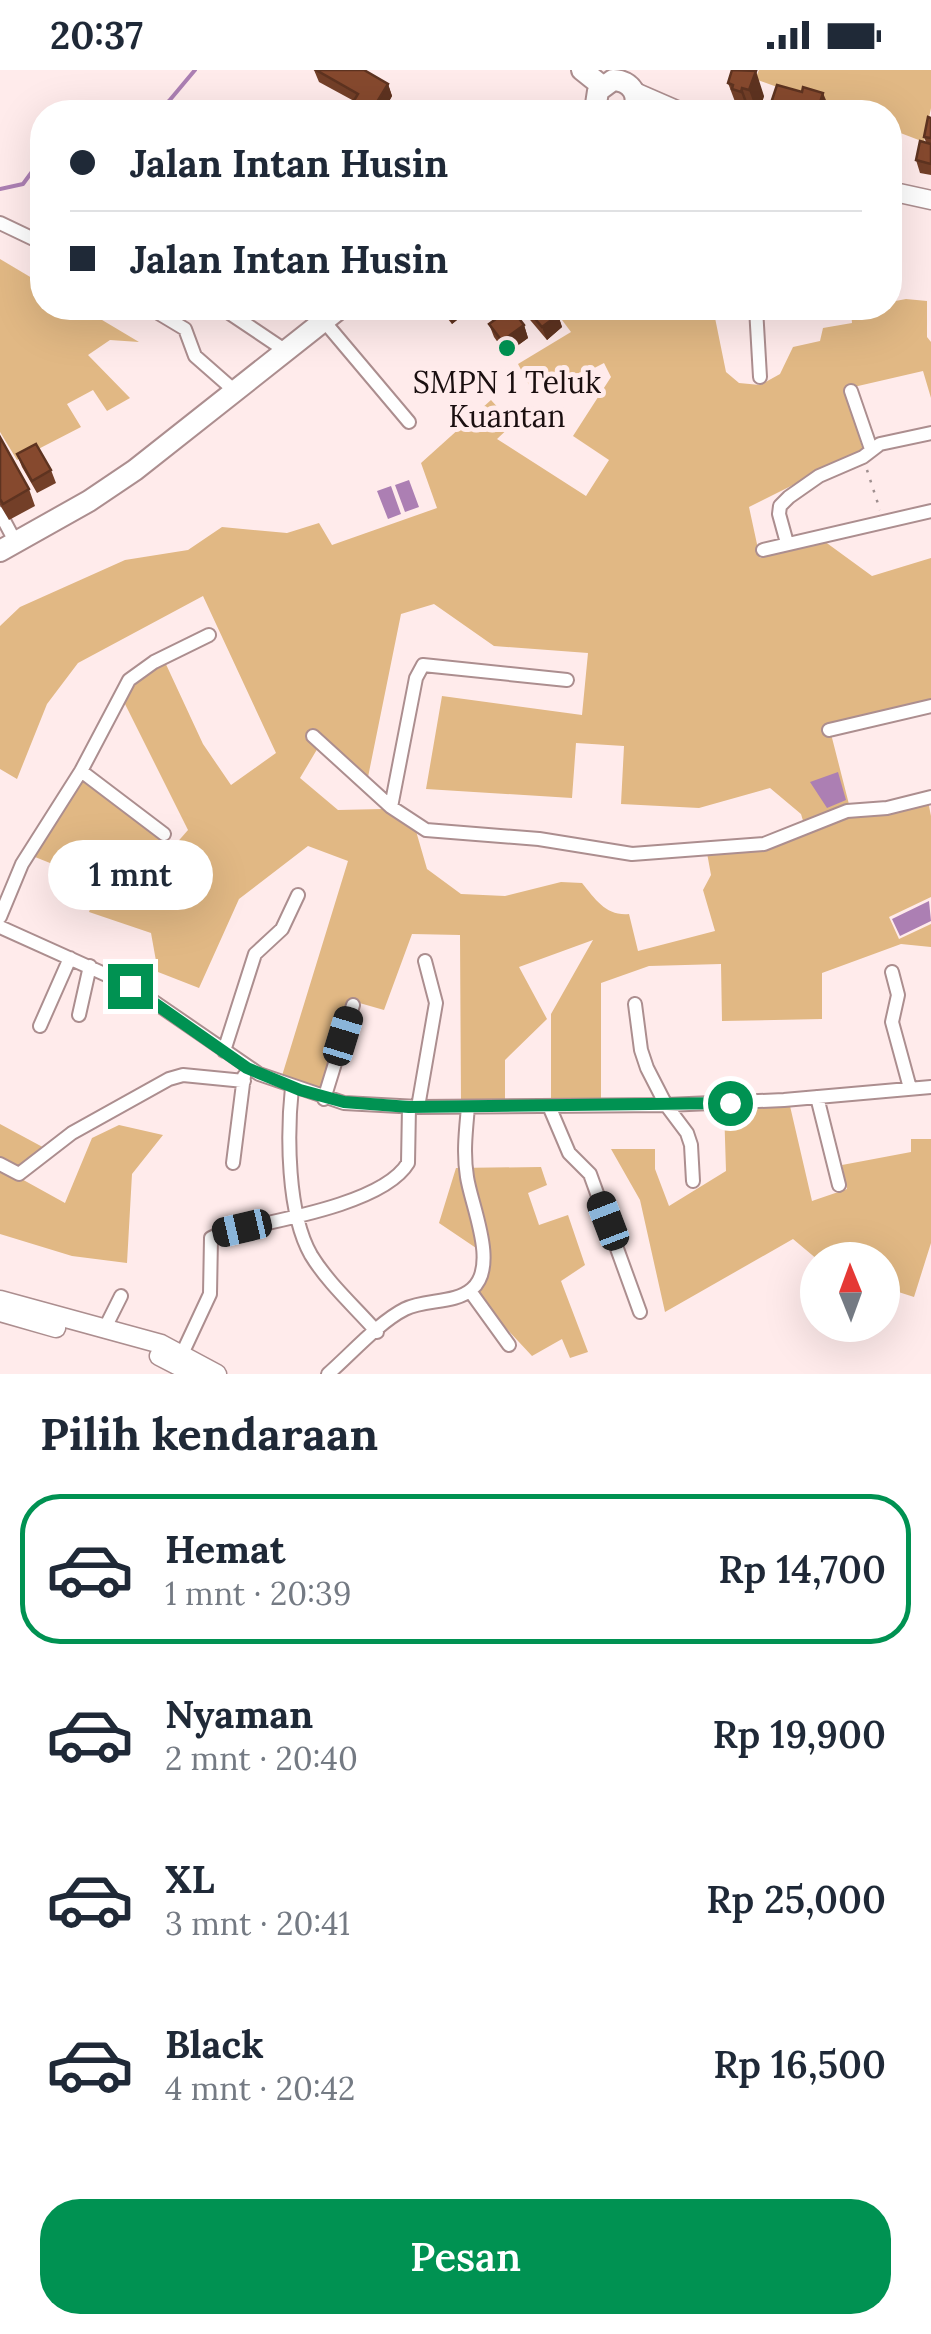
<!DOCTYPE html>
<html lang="id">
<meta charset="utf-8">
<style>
:root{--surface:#fff;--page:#f6f6f7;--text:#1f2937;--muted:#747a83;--line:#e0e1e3;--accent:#009252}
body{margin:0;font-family:Lora,serif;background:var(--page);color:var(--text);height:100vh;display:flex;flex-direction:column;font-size:38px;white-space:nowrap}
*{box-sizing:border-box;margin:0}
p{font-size:32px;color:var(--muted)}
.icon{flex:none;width:55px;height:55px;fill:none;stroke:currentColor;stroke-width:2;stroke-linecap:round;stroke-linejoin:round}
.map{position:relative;height:1304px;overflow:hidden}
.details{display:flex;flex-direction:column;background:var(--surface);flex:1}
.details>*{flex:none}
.hud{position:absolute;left:30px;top:30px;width:872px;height:220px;border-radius:40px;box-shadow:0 10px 40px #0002;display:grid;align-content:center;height:220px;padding:0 40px;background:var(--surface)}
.needle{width:65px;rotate:359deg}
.controls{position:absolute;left:800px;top:1172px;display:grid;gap:20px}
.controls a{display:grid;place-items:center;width:100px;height:100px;border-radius:50%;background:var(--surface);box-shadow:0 10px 40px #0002;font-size:50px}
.end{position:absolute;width:45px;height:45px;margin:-22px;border:12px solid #009252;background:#fff;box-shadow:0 0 0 5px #fff}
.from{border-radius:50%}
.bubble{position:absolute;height:70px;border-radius:35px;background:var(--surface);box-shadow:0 10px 40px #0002;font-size:32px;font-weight:600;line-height:70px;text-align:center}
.car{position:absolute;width:30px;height:60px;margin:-30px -15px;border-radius:12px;box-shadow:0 0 8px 2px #0007;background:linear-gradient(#222 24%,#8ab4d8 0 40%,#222 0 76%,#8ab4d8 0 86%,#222 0)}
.hud b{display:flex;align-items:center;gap:35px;height:95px;font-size:38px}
.hud b+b{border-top:2px solid var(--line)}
.hud i{width:25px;height:25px;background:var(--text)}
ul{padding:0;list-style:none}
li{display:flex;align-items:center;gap:30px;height:150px;margin:0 20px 15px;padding:0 20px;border:5px solid transparent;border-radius:40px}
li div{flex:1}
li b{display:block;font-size:38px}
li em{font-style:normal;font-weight:600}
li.on{border-color:var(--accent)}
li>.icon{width:90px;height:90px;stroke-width:1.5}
h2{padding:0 40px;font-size:45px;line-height:120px}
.primary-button{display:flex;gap:20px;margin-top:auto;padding:20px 40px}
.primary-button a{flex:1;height:115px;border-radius:40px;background:var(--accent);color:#fff;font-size:40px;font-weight:600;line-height:115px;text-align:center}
.status{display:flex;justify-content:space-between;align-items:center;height:70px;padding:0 50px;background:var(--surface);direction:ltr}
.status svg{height:28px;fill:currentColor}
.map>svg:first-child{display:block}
.green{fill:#e1b884;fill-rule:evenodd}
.water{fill:#ac7fb3}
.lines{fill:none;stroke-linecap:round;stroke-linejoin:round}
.stream{stroke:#ac7fb3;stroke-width:4}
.minor-casing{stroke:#ac8e8f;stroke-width:16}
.major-casing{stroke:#ac8e8f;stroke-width:21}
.highway-casing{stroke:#ac8e8f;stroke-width:24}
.path{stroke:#9f8f8f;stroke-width:2.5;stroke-dasharray:2.5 8;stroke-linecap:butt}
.minor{stroke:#fff;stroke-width:12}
.major{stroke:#fff;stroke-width:18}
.highway{stroke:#fff;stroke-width:20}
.wall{fill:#733f28}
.shaded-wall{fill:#5e3320}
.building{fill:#86492e;stroke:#5e3320;stroke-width:2.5}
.route{stroke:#009252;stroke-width:12}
.poi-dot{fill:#009252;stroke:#ffebeb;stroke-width:4}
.labels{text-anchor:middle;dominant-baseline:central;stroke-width:10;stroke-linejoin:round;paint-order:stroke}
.poi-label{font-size:30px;fill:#1a0f10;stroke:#ffebeb}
</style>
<div class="status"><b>20:37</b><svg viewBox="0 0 49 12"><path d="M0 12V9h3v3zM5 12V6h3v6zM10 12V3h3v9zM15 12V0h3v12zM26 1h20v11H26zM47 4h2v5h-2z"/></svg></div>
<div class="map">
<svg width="931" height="1304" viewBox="0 0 931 1304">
<rect width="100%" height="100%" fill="#ffebeb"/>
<path class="green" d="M759,0H931V38L924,72L890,59V42H846L755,9Z
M0,189L42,214V238H82L139,272L110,270L88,285L130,328L107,341L93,320L67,334L81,357L17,390L0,362Z
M906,229L927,231V267L931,272V328L923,301L845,319L863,380L749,437L760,488L824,471L872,506L931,488V637L830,660L852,746L928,731L931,746V827L889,847L899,869L931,854V877L901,874L822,903V949L722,951L721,894L649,896L601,913V1030H551V944L593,870L519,897L547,949L505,990V1030H461L460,865L412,864L384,940L349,930L321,1024L281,1009L348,791L308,776L239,829L199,918L158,902L151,863L89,842L100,813L30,785L83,711L174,776L188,760L123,630L133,611L164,590L203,674L231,715L276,683L203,526L78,593L47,634L17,709L0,699V556L20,537L125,490L188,480L222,457L287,463L319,453L332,475L437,438L421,393L491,330L513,354L497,369L586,426L609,390L573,366L611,307L604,293L536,328L518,294L571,262L553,238H713L726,302L739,313L760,315L780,304L793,277L820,271L823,258L852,253L851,241L890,238V232ZM434,534L494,576L588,583L582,645L442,626L426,719L572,728L576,673L624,676L621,734L699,738L770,718L801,744L807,764C766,782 749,778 707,783L711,805L703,820L715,861L638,881L629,844C606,846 596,830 582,813L561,812L505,826L461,824L427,799L416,761L383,739L338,740L300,708L322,671L367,712L401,544Z
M790,1036L812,1131L847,1119L842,1095L911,1082V1069H931V1173L914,1227L883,1217L882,1190H818L793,1169L665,1242L640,1130L611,1079H655V1099L669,1136L726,1101L724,1037Z
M0,1054L50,1081L18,1107L65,1133L92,1068L119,1055L163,1065L132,1104L127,1193L72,1186L0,1164Z
M541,1097L547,1115L528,1123L539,1155L568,1145L585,1195L561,1211L588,1282L570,1288L562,1269L532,1286L468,1217L477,1207L479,1180L439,1153L456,1098Z"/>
<path class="water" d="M409,410L419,437L405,442L395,415Z
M391,416L401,444L388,449L377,421Z
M838,702L846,730L827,738L810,712Z
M929,831L931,851L900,866L892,849Z"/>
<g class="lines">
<path class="stream" d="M148,42L169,31L195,0
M0,119L23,114L42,88"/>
<g class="minor-casing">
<path id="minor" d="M0,153L42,173
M150,238L185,259L195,286L236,322
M222,238L286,281
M756,238L760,307
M323,250L409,352
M851,321L871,379
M0,443L16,473
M787,473L779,444L780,436L789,427L819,406L863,387L880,374L931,363
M763,480L931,441
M829,660L931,636
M313,666L391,737L426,760L539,769L632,784L764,774L847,741L887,738L931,727
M81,701L164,764
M391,737L416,608L423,595L567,610
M0,847L22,794L81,701L129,610L154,592L209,565
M0,857L131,916L259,1004L344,1033L418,1037L666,1035L784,1030L931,1017
M892,902L898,925L892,952L910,1018
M635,934L641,980L647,998L666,1035L687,1063L691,1075L693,1111
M79,945L90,896
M40,956L70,888
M224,981L255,884L282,859L298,825
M292,1017C287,1064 287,1143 311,1185C328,1213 355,1237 377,1262
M817,1027L839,1115
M324,1029L353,935
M549,1036L569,1083L590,1104L640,1242
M418,1037L436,933L425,891
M233,1093L244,1006
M0,1094L19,1104L72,1063L169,1009L183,1005L244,1011
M470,1221L509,1275
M105,1258L121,1226
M182,1284L210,1224L211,1168L221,1163C268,1152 383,1135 408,1093L409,1037
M328,1304C350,1285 379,1252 405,1239C425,1229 455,1234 472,1219C499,1196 471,1135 467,1107C463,1083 466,1060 468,1037"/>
</g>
<g class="major-casing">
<path id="major" d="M635,22L681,42
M890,121L931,130
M0,1230L161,1274L217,1304
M0,1242L56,1258
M159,1286L194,1304"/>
</g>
<g class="highway-casing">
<path id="highway" d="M582,0L602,16
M600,42L596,34L598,21L613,10C632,11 641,26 632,42
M0,481L89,431L135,400L340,238"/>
</g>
<path class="path" d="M867,400L880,440"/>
<use href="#minor" class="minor"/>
<use href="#major" class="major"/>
<use href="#highway" class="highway"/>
</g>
<path class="wall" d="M314,0L388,14L392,26L383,42H347L354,31L319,12Z
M728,13L764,26L759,42H740L739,38L737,37Z
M802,22L831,42H772L770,36Z
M931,48V105L920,103L916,90L926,72L924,67Z
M439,238H465L467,242L452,254Z
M520,238H552L558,245L562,257L547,270Z
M489,254L524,255L528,268L506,284L494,267Z
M0,367L29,419L35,436L9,450L0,435Z
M17,384L51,400L56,413L37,423L22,397Z"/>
<path class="shaded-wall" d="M756,1L764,26L759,42H757L749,20Z
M388,14L392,26L383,42H371Z
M742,18L751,42H748L741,22Z
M823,23L831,42H817Z
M452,238H465L467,242L452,254L447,242Z
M558,245L562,257L547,270L542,257Z
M524,255L528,268L506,284L502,271Z"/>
<path class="building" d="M316,0H364L388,14L371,42H347L358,24Z
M732,0L756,1L749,20L742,18L741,22L732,19L733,15L728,13Z
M777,15L802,22L803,17L823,23L817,42H791L770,36Z
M928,47L931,48V68L924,67Z
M920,71L931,74V94L916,90Z
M511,238L524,255L502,271L489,254Z
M526,238H552L558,245L542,257Z
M0,367L29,419L3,434L0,429Z
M36,374L51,400L32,411L17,384Z"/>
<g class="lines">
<path class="route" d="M130,916L247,998L300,1020L344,1032L409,1037L730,1033"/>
</g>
<circle class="poi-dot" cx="507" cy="278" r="10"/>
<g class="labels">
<g class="poi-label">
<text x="507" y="312">SMPN 1 Teluk<tspan x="507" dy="34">Kuantan</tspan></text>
</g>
</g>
</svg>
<div class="controls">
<a><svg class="needle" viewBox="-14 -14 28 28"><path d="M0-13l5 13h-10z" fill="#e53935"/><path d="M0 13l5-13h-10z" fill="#747a83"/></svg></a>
</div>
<i class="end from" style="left:730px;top:1033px"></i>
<i class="end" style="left:130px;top:916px"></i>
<div class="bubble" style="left:48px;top:770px;width:165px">1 mnt</div>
<i class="car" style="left:343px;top:966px;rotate:17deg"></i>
<i class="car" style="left:608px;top:1151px;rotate:339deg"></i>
<i class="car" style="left:242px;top:1158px;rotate:257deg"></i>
<div class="hud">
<b><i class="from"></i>Jalan Intan Husin</b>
<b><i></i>Jalan Intan Husin</b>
</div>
</div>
<section class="details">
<h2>Pilih kendaraan</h2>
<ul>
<li class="on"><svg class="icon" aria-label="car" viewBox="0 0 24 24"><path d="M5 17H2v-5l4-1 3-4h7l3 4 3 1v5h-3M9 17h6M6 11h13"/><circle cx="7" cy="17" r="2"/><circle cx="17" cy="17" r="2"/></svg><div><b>Hemat</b><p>1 mnt · 20:39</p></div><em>Rp 14,700</em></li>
<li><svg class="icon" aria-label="car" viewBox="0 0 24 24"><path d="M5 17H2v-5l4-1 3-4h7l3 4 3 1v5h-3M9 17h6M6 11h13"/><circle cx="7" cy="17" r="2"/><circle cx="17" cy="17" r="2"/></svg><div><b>Nyaman</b><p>2 mnt · 20:40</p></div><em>Rp 19,900</em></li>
<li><svg class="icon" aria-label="car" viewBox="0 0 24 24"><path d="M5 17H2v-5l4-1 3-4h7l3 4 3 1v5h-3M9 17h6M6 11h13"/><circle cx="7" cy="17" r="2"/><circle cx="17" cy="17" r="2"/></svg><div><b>XL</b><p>3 mnt · 20:41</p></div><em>Rp 25,000</em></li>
<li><svg class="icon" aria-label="car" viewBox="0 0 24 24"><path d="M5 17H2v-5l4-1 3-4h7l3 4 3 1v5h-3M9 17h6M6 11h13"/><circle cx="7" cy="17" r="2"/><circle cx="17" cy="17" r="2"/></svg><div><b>Black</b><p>4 mnt · 20:42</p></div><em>Rp 16,500</em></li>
</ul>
<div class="primary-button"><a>Pesan</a></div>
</section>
